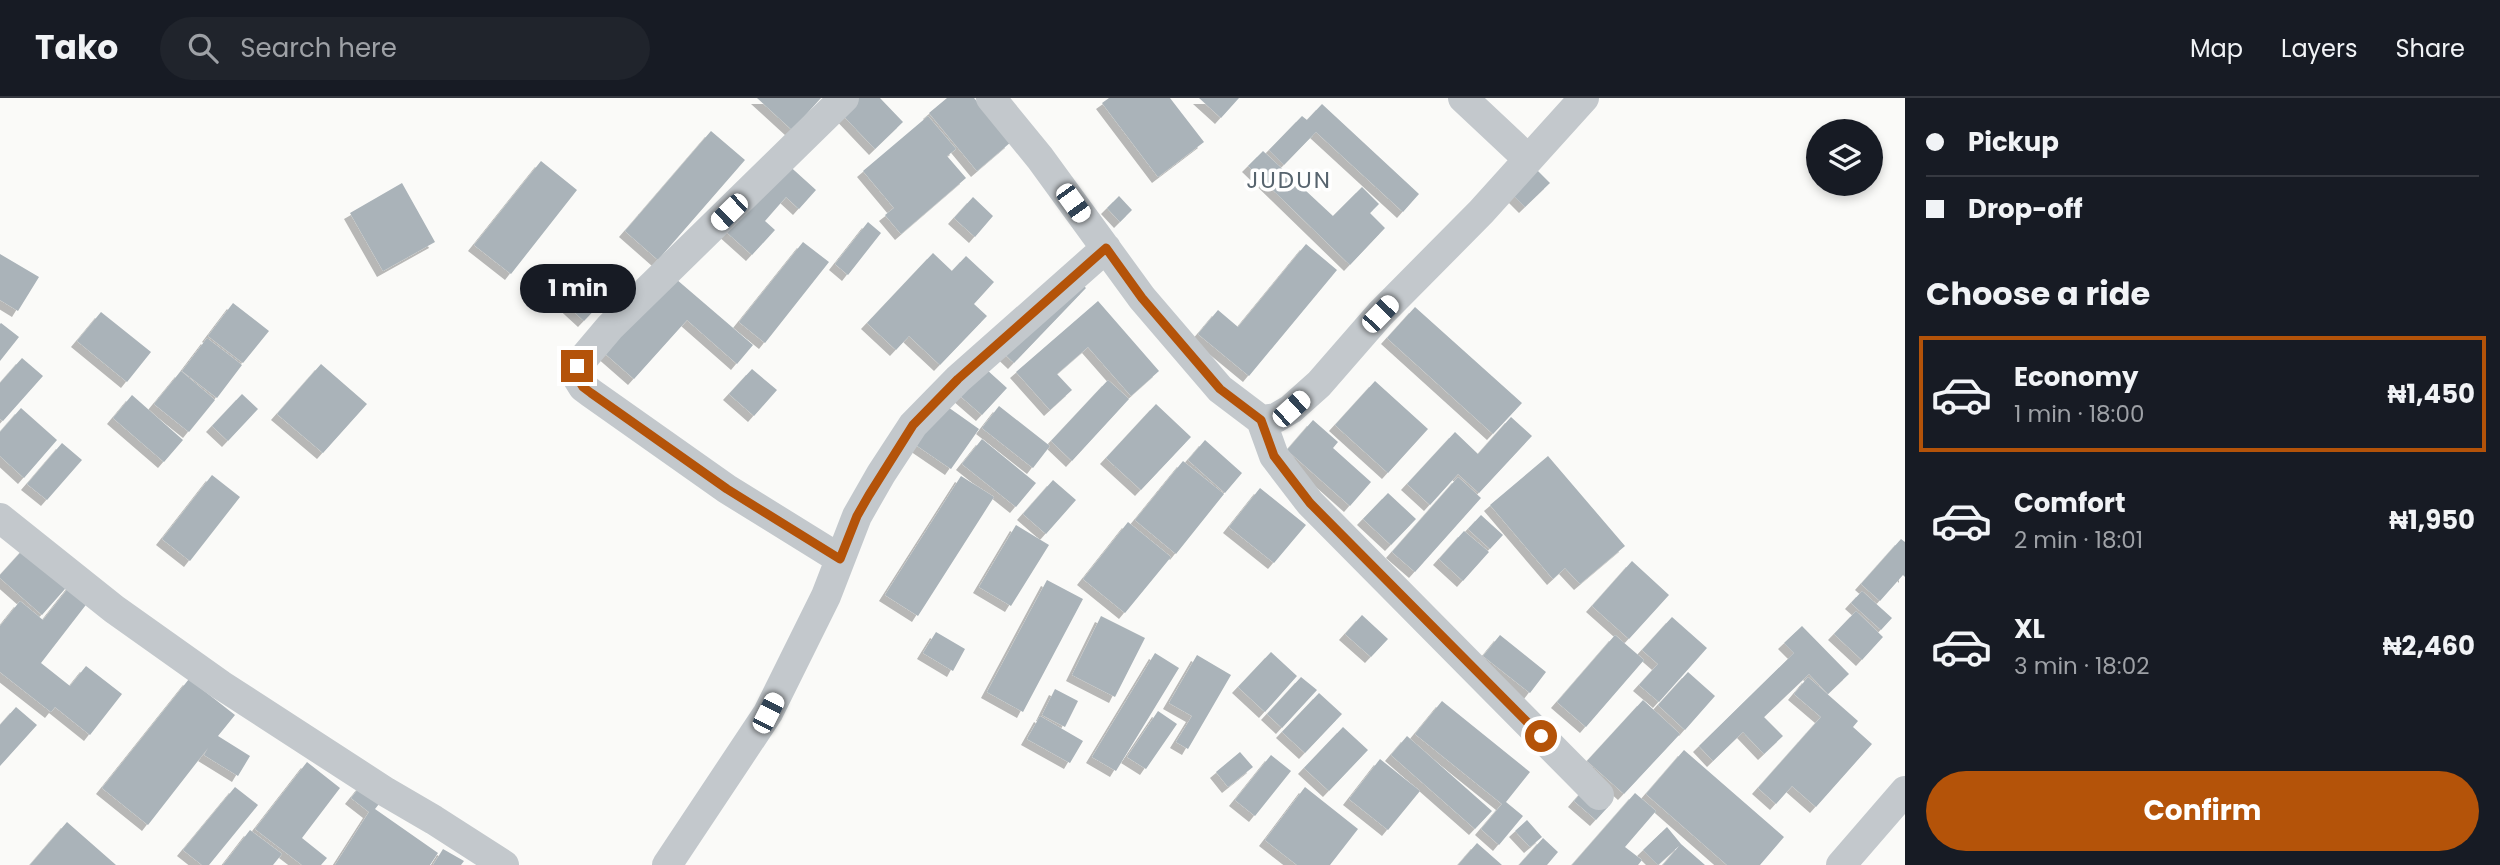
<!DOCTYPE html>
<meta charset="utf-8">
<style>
:root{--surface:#171b24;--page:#20242c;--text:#f1f3f6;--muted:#9ea1a6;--line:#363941;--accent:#b45309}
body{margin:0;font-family:Poppins,sans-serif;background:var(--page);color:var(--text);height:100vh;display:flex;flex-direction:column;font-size:26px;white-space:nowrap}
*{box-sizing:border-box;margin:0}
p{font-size:23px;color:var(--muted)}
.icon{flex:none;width:38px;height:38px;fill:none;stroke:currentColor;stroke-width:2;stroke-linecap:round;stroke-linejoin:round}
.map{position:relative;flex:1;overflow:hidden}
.sheet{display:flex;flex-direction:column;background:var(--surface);width:595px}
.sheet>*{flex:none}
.top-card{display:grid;align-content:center;height:154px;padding:0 21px;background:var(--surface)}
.buttons{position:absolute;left:1806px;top:21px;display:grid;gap:14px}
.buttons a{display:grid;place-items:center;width:77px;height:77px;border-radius:50%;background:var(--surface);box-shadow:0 4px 10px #0003;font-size:35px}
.end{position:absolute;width:32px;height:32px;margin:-16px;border:9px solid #b45309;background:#fff;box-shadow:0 0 0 4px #fff}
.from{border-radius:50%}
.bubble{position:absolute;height:49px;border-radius:24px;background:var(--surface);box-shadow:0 4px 10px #0003;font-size:23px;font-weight:700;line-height:49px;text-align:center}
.car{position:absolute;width:21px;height:42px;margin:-21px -10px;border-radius:9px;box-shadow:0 0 5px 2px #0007;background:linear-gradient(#fff 24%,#345 0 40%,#fff 0 76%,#345 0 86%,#fff 0)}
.top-card b{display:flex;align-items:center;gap:24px;height:66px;font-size:26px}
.top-card b+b{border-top:2px solid var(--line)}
.top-card i{width:18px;height:18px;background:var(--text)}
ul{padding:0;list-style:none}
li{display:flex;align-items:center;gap:21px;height:116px;margin:0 14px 10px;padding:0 7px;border:4px solid transparent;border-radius:0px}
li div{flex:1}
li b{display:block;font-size:26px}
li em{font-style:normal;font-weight:700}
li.on{border-color:var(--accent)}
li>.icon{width:63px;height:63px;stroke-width:1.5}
h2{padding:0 21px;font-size:32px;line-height:84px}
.primary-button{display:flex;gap:14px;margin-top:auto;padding:14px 21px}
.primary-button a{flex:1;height:80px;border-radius:42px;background:var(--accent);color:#fff;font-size:28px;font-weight:700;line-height:80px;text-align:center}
header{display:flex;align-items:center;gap:42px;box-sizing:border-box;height:98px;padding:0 35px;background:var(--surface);border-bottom:2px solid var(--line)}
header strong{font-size:33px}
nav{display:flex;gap:38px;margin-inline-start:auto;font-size:24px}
.search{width:490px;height:63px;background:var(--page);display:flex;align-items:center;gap:18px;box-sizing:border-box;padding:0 24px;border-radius:38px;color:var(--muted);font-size:26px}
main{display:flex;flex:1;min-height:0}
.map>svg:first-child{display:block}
.building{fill:#aab3b9;filter:url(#shadow)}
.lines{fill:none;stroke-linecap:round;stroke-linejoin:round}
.minor{stroke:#c3c8cc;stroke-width:30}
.route{stroke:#b45309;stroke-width:9}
.labels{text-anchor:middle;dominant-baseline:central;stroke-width:7;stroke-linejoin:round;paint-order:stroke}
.quarter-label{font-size:23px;letter-spacing:2px;fill:#57646e;stroke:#fff}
</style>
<header>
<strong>Tako</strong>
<div class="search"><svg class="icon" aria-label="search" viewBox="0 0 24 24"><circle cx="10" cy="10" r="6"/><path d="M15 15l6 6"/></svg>Search here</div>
<nav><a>Map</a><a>Layers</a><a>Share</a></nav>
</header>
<main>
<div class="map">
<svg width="1905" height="767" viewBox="0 0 1905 767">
<defs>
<filter id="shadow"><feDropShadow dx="-6" dy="6" stdDeviation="0" flood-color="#0004"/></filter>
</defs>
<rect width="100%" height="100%" fill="#fafaf8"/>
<path class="building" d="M757,0H821L792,32Z
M843,0H880L903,24L875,51L835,9Z
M947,0H974L1011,44L977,73L929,15Z
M1109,0H1170L1204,44L1158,79L1102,5Z
M1199,0H1239L1221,20Z
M1322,6L1419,96L1403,114L1316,34L1284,67L1269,52L1302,18L1307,22Z
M928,18L956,51L947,58L966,80L901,136L885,117L894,110L863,73Z
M711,33L745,62L658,162L625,133Z
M1263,53L1333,118L1362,89L1379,106L1370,115L1385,130L1350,167L1248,68Z
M774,54L816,92L799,111L786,99L765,123L775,132L752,157L713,122Z
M541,63L577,92L511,176L474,147Z
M1537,72L1550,85L1525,109L1512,96Z
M402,85L435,144L383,173L350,115Z
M1119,98L1132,112L1120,124L1107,110Z
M973,99L993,118L975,139L954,120Z
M868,124L881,135L848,177L835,166Z
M803,144L829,164L765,245L739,224Z
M1306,146L1337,172L1249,278L1198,236L1218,212L1238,229Z
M933,155L952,173L966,158L994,184L974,206L987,218L940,267L909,238L896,252L867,225Z
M0,156L39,179L18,213L0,202Z
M566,168L603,203L584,223L547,189Z
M662,169L753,247L737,266L687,222L634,281L594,246Z
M1067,172L1086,190L1014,265L995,247Z
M1098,203L1159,273L1131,298L1088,249L1057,276L1072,292L1050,312L1016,274Z
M233,205L269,233L243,265L208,238Z
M1415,209L1522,305L1493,336L1387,240Z
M101,214L151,254L127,284L77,243Z
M1,225L19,239L0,263V226Z
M207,240L242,267L217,300L182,273Z
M22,260L43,278L3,323L0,321V285Z
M976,262L1007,290L982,317L951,290Z
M321,266L367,306L323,355L277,316Z
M752,271L777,292L754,318L729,296Z
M181,273L215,302L189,334L154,306Z
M1108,282L1129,301L1072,363L1051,343Z
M1375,283L1428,331L1388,375L1335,327Z
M242,296L258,311L228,343L212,328Z
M132,297L183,342L164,364L113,320Z
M938,302L979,331L951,371L910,343Z
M1156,306L1191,339L1141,392L1106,360Z
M999,308L1050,348L1033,370L982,330Z
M21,310L57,342L24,380L0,358V334Z
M1511,319L1532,338L1479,395L1458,376L1430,407L1407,386L1455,334L1478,356Z
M1313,322L1338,344L1333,350L1371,384L1350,408L1287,352Z
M982,341L1036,385L1016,409L962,366Z
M1205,342L1242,375L1225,395L1188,362Z
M62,345L82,362L47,402L27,386Z
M1548,358L1625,448L1580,486L1565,470L1553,481L1490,407Z
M1183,363L1224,396L1176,456L1135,422Z
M212,377L240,399L190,463L162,441Z
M961,378L994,399L918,518L885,497Z
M1458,379L1481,400L1415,474L1392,454Z
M1053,382L1076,402L1046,436L1023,416Z
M1260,390L1306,427L1274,465L1229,429Z
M1388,395L1416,421L1391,447L1363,421Z
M1481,417L1503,437L1490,451L1468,431Z
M1128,424L1171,459L1125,515L1083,481Z
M1016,427L1049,447L1011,508L979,489Z
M1464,433L1489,454L1463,483L1439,461Z
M1901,441L1905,444V479L1903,477L1880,503L1861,486Z
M29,445L72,483L42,517L0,480V477Z
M1632,463L1669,497L1629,541L1592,508Z
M1047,482L1083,501L1023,614L987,594Z
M73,484L92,499L41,565L70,588L86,568L122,596L90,637L55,609L51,614L0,574V528L20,503L43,522Z
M1862,493L1892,520L1881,532L1851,505Z
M1856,513L1883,539L1862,562L1834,536Z
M1362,517L1388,541L1371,559L1345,536Z
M1101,518L1145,540L1115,599L1072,577Z
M1672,519L1707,550L1659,604L1639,587L1658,566L1642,552Z
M1802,528L1849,576L1828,596L1809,576L1764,619L1783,638L1764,656L1743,634L1713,663L1699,648L1794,555L1784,545Z
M936,534L965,551L953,573L923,555Z
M1500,537L1546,574L1530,595L1483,558Z
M1615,537L1644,562L1586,629L1557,604Z
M1271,554L1297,578L1265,614L1238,589Z
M1155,555L1179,570L1116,673L1092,659Z
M1197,557L1231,577L1188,651L1176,644L1192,618L1169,605Z
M1688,574L1715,598L1685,632L1658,607Z
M1301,579L1317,592L1282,630L1267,616Z
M1808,579L1858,623L1853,629L1872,646L1816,709L1792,688L1776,706L1758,690L1821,619L1794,596Z
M189,581L235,617L218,638L250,658L238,678L204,657L208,650L148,727L102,690Z
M1055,591L1078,603L1065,629L1042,617Z
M1319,595L1342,616L1305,655L1282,634Z
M1643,602L1680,636L1624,696L1587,663Z
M1442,603L1530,674L1506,704L1523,718L1499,747L1481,731L1502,706L1415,636Z
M16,609L37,627L0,668V627Z
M1158,613L1177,626L1146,671L1127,659Z
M1040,618L1083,643L1070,665L1027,641Z
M1343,629L1368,652L1329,693L1304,670Z
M1407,638L1492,713L1475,731L1391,657Z
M1684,652L1784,739L1760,767H1727L1646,696Z
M1240,654L1253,669L1228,689L1216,674Z
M1271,657L1291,673L1255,718L1235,702Z
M1380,661L1420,693L1388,732L1349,701Z
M307,664L340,690L302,740L327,760L321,767H302L255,731Z
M363,685L383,701L375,711L438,755L430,767H335L369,714L351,700Z
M235,689L258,707L209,767H202L183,752Z
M1305,689L1358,731L1330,767H1297L1265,742Z
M1586,689L1608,709L1596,722L1574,703Z
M1635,695L1656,713L1625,749L1642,762L1638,767H1572Z
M1527,722L1542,739L1530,749L1515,733Z
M67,724L116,767H30Z
M1667,729L1681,746L1705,767H1663L1679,748L1658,767L1643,752Z
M250,732L282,756L273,767H223Z
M1543,740L1558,754L1547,767H1519Z
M1477,745L1502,767H1458Z
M443,751L464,763L461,767H433Z"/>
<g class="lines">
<path class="minor" d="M991,0L1040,60L1142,200L1220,291L1261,322L1274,358L1310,405L1599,697
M1463,0L1528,61
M1261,322L1276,320L1291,311L1319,286L1380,216L1481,114L1584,0
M0,420L114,511L221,587L386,694L434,722L504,767
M840,461L727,391L591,295L583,289L575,276L577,268L610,229L844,0
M667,767L768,615L826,498L857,418L881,376L913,327L958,281L1106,150
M1841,767L1905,693"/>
</g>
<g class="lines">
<path class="route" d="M577,268L575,276L583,289L591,295L727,391L840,461L857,418L869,397L913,327L958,281L1106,150L1142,200L1220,291L1261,322L1274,358L1310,405L1541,638"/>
</g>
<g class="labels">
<g class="quarter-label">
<text x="1289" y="82">JUDUN</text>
</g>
</g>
</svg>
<div class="buttons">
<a><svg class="icon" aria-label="layers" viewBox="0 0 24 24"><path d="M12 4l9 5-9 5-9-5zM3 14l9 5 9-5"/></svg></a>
</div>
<i class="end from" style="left:1541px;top:638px"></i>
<i class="end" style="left:577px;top:268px"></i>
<div class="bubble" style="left:520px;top:166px;width:116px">1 min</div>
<i class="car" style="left:1073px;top:105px;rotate:144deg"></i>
<i class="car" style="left:729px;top:114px;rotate:226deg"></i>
<i class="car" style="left:1380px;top:216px;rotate:44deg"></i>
<i class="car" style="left:1291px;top:311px;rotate:48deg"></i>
<i class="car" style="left:768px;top:615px;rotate:27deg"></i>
</div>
<section class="sheet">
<div class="top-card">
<b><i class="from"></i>Pickup</b>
<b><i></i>Drop-off</b>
</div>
<h2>Choose a ride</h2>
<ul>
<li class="on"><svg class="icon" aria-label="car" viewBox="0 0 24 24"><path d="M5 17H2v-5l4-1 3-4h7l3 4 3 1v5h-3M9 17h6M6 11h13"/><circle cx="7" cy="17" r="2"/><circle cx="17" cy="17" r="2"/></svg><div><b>Economy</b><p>1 min · 18:00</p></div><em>₦1,450</em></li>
<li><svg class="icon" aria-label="car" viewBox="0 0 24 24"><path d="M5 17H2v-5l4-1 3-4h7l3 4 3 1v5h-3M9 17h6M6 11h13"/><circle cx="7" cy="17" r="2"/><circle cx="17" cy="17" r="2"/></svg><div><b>Comfort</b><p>2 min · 18:01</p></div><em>₦1,950</em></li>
<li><svg class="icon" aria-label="car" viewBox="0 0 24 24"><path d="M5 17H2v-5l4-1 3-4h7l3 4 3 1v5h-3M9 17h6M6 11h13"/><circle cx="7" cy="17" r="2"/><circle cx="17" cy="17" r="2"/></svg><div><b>XL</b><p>3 min · 18:02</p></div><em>₦2,460</em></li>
</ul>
<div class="primary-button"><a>Confirm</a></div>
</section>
</main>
